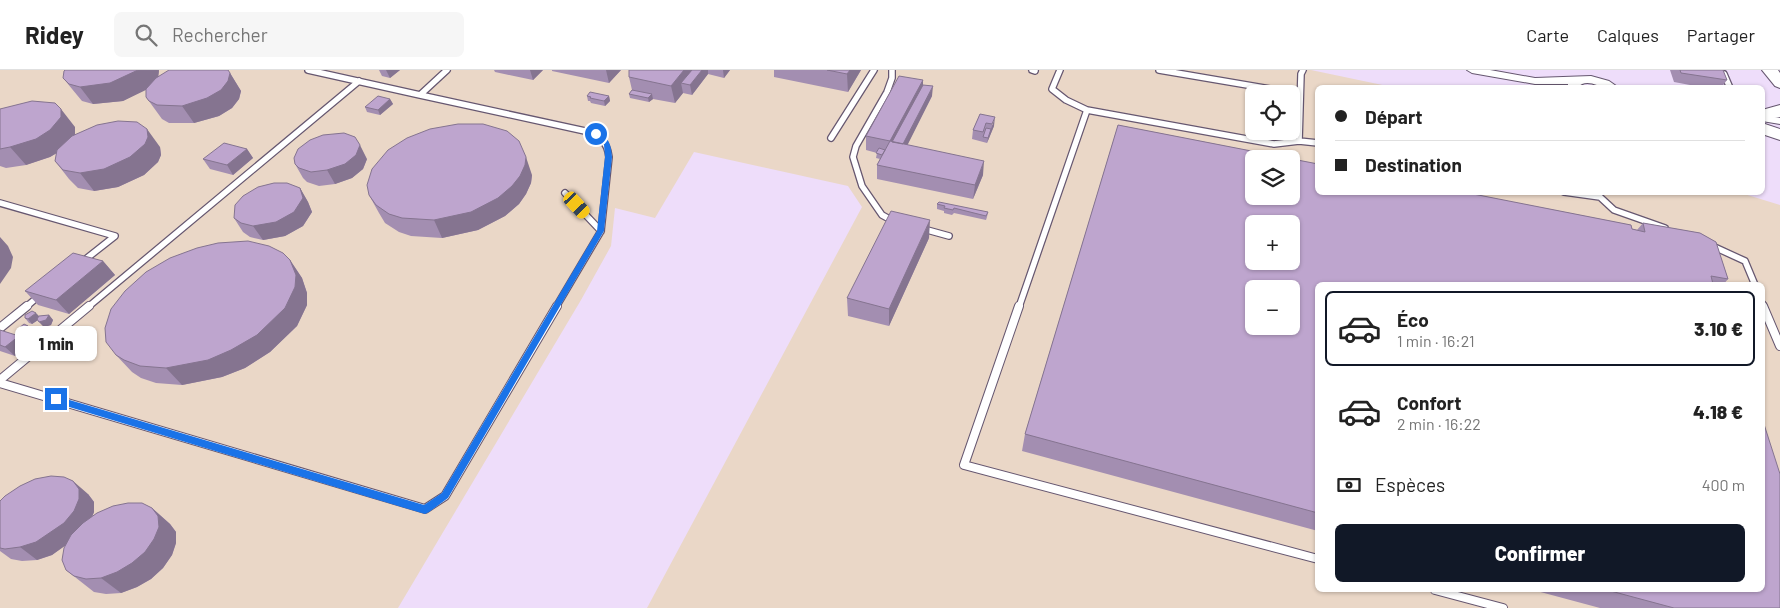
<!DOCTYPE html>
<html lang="fr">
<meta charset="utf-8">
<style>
:root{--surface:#fff;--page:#f6f6f6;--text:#222;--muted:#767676;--line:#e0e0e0;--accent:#111827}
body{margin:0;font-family:Barlow,sans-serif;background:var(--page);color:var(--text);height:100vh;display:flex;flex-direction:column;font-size:19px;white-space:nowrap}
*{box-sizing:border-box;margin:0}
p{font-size:16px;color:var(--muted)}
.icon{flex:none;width:28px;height:28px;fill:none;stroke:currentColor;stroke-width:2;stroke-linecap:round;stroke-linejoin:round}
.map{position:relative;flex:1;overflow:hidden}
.drawer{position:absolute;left:1315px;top:212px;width:450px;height:310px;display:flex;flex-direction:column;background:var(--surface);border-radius:8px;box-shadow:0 1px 4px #0004}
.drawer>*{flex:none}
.hud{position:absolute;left:1315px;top:15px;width:450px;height:110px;border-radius:8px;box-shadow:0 1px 4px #0004;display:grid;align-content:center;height:110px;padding:0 20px;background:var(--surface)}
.controls{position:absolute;left:1245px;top:15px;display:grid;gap:10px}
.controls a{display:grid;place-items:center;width:55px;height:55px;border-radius:8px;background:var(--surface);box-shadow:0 1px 4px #0004;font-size:25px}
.end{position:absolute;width:22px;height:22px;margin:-11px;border:6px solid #1a73e8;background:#fff;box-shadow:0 0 0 2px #fff}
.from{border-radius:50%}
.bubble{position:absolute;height:35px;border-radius:8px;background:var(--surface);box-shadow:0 1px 4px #0004;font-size:16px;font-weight:800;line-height:35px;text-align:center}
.car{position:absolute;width:15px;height:30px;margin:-15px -8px;border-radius:6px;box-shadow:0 0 4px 1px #0007;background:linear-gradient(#f5c518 24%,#345 0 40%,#f5c518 0 76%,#345 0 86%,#f5c518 0)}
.hud b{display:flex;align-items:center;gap:18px;height:48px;font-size:19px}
.hud b+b{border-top:1px solid var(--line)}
.hud i{width:12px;height:12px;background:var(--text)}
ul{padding:9px 0 0;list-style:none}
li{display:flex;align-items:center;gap:15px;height:75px;margin:0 10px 8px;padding:0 10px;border:2px solid transparent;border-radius:8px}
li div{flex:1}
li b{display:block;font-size:19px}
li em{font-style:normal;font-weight:800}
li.on{border-color:var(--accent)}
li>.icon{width:45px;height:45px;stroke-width:1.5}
.pay{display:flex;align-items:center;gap:12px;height:55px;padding:0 20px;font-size:19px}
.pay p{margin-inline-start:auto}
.cta{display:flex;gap:10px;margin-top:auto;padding:10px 20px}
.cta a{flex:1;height:58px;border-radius:8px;background:var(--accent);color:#fff;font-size:20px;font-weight:800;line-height:58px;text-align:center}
header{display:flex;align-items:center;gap:30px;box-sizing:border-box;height:70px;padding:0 25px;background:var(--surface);border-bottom:1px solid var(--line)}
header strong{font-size:24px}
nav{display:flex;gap:28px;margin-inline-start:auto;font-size:18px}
.search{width:350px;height:45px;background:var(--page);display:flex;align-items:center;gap:12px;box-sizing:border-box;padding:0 18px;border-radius:8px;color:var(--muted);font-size:19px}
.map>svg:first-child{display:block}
.industrial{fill:#ead7c7;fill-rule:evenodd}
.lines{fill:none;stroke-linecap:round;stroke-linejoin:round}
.service-far1-casing{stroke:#665770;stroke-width:8}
.service-casing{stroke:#665770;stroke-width:10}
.minor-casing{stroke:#665770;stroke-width:2}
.secondary-casing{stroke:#665770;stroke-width:2}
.service-far1{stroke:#fff;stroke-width:5.5}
.service{stroke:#fff;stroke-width:8}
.minor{fill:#fff;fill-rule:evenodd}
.secondary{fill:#fff;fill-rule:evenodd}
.wall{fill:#a38eb1;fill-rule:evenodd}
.shaded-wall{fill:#857490}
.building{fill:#bea5ce;stroke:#857490;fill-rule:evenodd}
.route{fill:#1a73e8}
</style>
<header>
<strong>Ridey</strong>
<div class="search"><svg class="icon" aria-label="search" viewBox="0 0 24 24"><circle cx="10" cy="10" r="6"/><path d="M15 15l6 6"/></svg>Rechercher</div>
<nav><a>Carte</a><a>Calques</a><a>Partager</a></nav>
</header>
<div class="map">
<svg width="1780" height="538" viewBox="0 0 1780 538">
<rect width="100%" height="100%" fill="#eeddfa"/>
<path class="industrial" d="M0,0H1311L1392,17L1318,18V122L1741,123L1780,135V538H647L862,137L848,116L694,82L655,148L615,138L611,176L581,230L398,538H0ZM1254,24H1291V61H1254ZM1254,89H1291V126H1254ZM1254,154H1291V191H1254ZM1318,215H1762V520H1318ZM1254,219H1291V256H1254Z"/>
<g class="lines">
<g class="service-far1-casing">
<path id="service-far1" d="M308,0L420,25L447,0
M892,0V8L887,22L856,76L853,87L862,116L882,145L895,152
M1032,0L1035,1
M1060,0L1052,19L1066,30L1087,40
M1159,0L1300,24
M1724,4L1730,18
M420,25L585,61C600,66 607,71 609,87L601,161L565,123
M831,68L874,0
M1299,71L1301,4L1303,0
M1564,122L1600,127L1614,140L1665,158
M0,133L115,166L82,192
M920,158L949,166
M1710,175L1745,191L1755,215
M1762,233L1764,237
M26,237L40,225
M88,237L359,11
M556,237L601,161
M1019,237L1087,40L1274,74L1299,71L1318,73"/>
</g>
<g class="service-casing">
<path id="service" d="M1019,236L964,395L1318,489
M1763,236L1780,276
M0,258L27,236
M0,310L89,236
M0,313L425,439L445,426L557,236
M1435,520L1503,538"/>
</g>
<g class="minor-casing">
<path id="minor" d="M1467,0H1490L1535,8L1591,6L1609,11L1619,18C1615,18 1611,18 1607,18C1596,16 1586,8 1577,18H1568V14H1535L1472,3Z
M1762,45L1780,48V54L1762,51Z"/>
</g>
<g class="secondary-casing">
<path id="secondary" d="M1762,0H1778L1780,3V18L1775,16Z
M1780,35V47L1762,50V40Z
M1762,53L1780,59V70L1762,64Z"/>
</g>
<use href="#service-far1" class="service-far1"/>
<use href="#service" class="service"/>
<use href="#minor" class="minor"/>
<use href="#secondary" class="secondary"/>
</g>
<path class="wall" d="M379,0H400L390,8L382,6Z
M494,0H543L533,10L495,2Z
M552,0H621L609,13L552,1Z
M629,0H730L724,8L708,4L692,25L683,23L675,33L653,29L649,32L630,28L629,24L632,20L629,7Z
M774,0H861L848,22L774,7Z
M1670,0H1723L1727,10L1721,18H1706L1674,12Z
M159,1L158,7L230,3L241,21L239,29L232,38L219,46L194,53H169L162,49L146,27V19L123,31L93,34L82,31L77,25L63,8Z
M923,10V15L932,26L907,75L983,105L973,129L877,109V95L880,89L876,88L877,83L866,80V66Z
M587,26H609L610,31L605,36L591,33L590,31H588Z
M390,29L393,34L380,45L367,42L365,37Z
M0,39L75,57V65L160,77L161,85L158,92L144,105L118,117L94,121L78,118L69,109L55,91L57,83L50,87L26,95L6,98L0,96Z
M980,44L994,56L987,73L972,69L973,60Z
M1118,55L1318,94V122H1463L1631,155L1632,159L1637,160L1643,153L1700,163L1716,172L1728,209L1723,215H1318V461L1022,381L1025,364ZM1254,89H1291V126H1254ZM1254,154H1291V191H1254ZM1254,219H1291V256H1254Z
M247,79L253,88L233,105L210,99L203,89Z
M367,89L363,99L352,108L335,114L319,116L307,112L303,108L295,94Z
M532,105L531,113L526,124L519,134L505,146L478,160L442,168L411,166L399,162L385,153L379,143L369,125Z
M300,118L308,132L312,142L303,156L285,166L263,170L250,167L243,162L234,148Z
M937,134L988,142L987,147L986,150L954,143L952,145L944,143V141L937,139Z
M929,168L889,256L848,246L847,228Z
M290,190L302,208L307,223V235L297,256L270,282L245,298L222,307L182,315L156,313L141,308L132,302L116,285Z
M103,191L115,205L69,244L38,235L25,221Z
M49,245L53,250L51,255L44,257L38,250L32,254L29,253L25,248Z
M19,258L32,260L27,265L24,263Z
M0,260L28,276L15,286L0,281Z
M31,262L45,264L39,268L36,267Z
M88,424L94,432V442L92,447L152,438L170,454L176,462V473L172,485L163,498L151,509L137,517L121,523L106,524L94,522L66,500L65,475L52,485L37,490L22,491L11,489L0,481V431Z
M1533,520H1762L1780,538H1600Z"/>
<path class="shaded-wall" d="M138,0H159L158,9L150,18L123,31L93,34L80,17Z
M386,0H400L390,8Z
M530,0H543L533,10Z
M606,0H621L609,13Z
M684,0H701L681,13L683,23L675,33L671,16Z
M702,0H708V4L692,25L690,15Z
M723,0H730L724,8Z
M850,0H861L848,22L847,4Z
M230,3L241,21L239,29L232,38L219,46L194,53L182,36Z
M923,10V24L894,77L890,71Z
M933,16L932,26L901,88V78Z
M652,24L653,29L649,32L648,28Z
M609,26L610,31L605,36L604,31Z
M390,29L393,34L380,45L378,40Z
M61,39L75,57V65L65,78L50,87L26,95L10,77Z
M995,47L994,56L987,73L988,68Z
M147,59L160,77L161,85L158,92L144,105L118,117L94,121L80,103Z
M360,75L367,89L363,99L352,108L335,114L327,100Z
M247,79L253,88L233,105L227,95Z
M526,87L532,105L531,113L526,124L519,134L505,146L478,160L442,168L434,150Z
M984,91L983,105L973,129L975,115Z
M300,118L308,132L312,142L303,156L285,166L263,170L253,156Z
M930,150L929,168L889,256V239Z
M0,167L8,176L13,187L11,198L0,214Z
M290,190L302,208L307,223V235L297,256L270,282L245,298L222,307L182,315L166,298Z
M103,191L115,205L69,244L56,230Z
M36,243L41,248L32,254L28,249Z
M49,245L53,250L51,255L44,257L39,252Z
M28,256L32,260L27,265L22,260Z
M40,259L45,264L39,268L34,263Z
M19,266L28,276L15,286L5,277Z
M73,411L88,424L94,432V442L89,454L79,466L52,485L37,490L20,477Z
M152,438L170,454L176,462V473L172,485L163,498L151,509L137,517L121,523L101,508Z"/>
<path class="building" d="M65,0H138L110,13L80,17L69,14L63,8L64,1Z
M169,0H228L230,3L228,11L221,20L207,28L182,36L157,35L149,31L146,27V19L156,8Z
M629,0H684L671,16L629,7Z
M692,0H702L690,15L681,13Z
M827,0H850L847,4Z
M1680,0H1723L1727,10L1681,3Z
M899,6L923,10L890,71L866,66Z
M923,15L933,16L903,74L892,72Z
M632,20L652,24L648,28L629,24Z
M590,22L609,26L604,31L590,28L591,27L587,26Z
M378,26L390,29L378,40L365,37Z
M32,31L55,33L61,39V47L50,60L36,69L10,77L0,79V39Z
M980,44L995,47L992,54L986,53L983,62L973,60Z
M118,51L137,52L147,59L148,67L145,74L130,87L104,99L80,103L63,100L55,91L57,80L72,66L97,55Z
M458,54H483L507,61L519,71L526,87L525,95L520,106L512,116L498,128L471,142L434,150L402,148L389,144L376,135L369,125L367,115L372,99L388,80L407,68L430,59Z
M1118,55L1318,94V122H1463L1631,155L1632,159L1645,162L1643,153L1700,163L1716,172L1728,209L1711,206L1713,214L1720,215H1318V443L1025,364ZM1254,89H1291V126H1254ZM1254,154H1291V191H1254ZM1254,219H1291V256H1254Z
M986,58L991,59L988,68L983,67Z
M344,63L355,67L360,75L356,85L345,94L327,100L311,102L299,98L295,94L294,88L298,79L310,70L323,65Z
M890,71L984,91L975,115L877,95Z
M224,73L247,79L227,95L203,89Z
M879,78L885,80L882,85L876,83Z
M274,113H287L300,118L303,128L294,142L276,152L253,156L241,153L234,148L235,135L243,126L258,117Z
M939,132L988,142L986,146L954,138L953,140L944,138L945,136L937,134Z
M891,141L930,150L889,239L847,228Z
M248,171L269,176L283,183L290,190L296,205L295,217L285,238L257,265L231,280L208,290L166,298L140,296L124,290L116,285L106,272L105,258L111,239L125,221L146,202L170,188L197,178L218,173Z
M73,183L103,191L56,230L25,221Z
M32,241L36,243L28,249L25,248V245Z
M49,245L46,250L39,252L37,249L39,246Z
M24,254L28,256L22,260L19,258Z
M36,258L40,259L34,263L31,262Z
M0,260L19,266L5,277L0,275Z
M1762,348L1780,404V538H1674L1607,520H1762Z
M51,406L64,407L73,411L79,419V429L74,441L64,453L36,472L20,477L5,479L0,478V431L5,426L20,416L35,409Z
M128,433H142L152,438L158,446L159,457L154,469L145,482L132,493L117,502L101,508L86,509L74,506L66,500L62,490L64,478L71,465L83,453L97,443L113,436Z"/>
<path class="route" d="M596,62C609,67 611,74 612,87L604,161L448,428L429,442L425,444L56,333L51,329L56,326L424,435L442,423L597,161L605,87L604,75L593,64Z"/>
</svg>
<div class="controls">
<a><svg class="icon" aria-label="locate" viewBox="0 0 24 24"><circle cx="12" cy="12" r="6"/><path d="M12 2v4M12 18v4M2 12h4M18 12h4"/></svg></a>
<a><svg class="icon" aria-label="layers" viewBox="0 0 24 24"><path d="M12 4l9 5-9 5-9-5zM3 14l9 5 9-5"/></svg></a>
<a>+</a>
<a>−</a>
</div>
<i class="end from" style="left:596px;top:64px"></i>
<i class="end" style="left:56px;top:329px"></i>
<div class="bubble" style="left:15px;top:256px;width:82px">1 min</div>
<i class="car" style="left:577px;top:135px;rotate:137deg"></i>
<div class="hud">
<b><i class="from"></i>Départ</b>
<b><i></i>Destination</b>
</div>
<section class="drawer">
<ul>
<li class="on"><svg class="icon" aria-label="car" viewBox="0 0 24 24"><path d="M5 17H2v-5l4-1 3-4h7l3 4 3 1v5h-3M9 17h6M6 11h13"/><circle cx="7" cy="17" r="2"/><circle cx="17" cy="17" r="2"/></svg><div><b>Éco</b><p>1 min · 16:21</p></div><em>3.10 €</em></li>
<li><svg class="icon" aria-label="car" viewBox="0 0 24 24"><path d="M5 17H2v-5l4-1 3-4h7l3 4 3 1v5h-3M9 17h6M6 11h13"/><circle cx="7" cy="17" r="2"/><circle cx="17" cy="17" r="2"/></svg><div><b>Confort</b><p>2 min · 16:22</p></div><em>4.18 €</em></li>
</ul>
<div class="pay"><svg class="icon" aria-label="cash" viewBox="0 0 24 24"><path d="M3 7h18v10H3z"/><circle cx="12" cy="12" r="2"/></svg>Espèces<p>400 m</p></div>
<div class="cta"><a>Confirmer</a></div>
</section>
</div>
